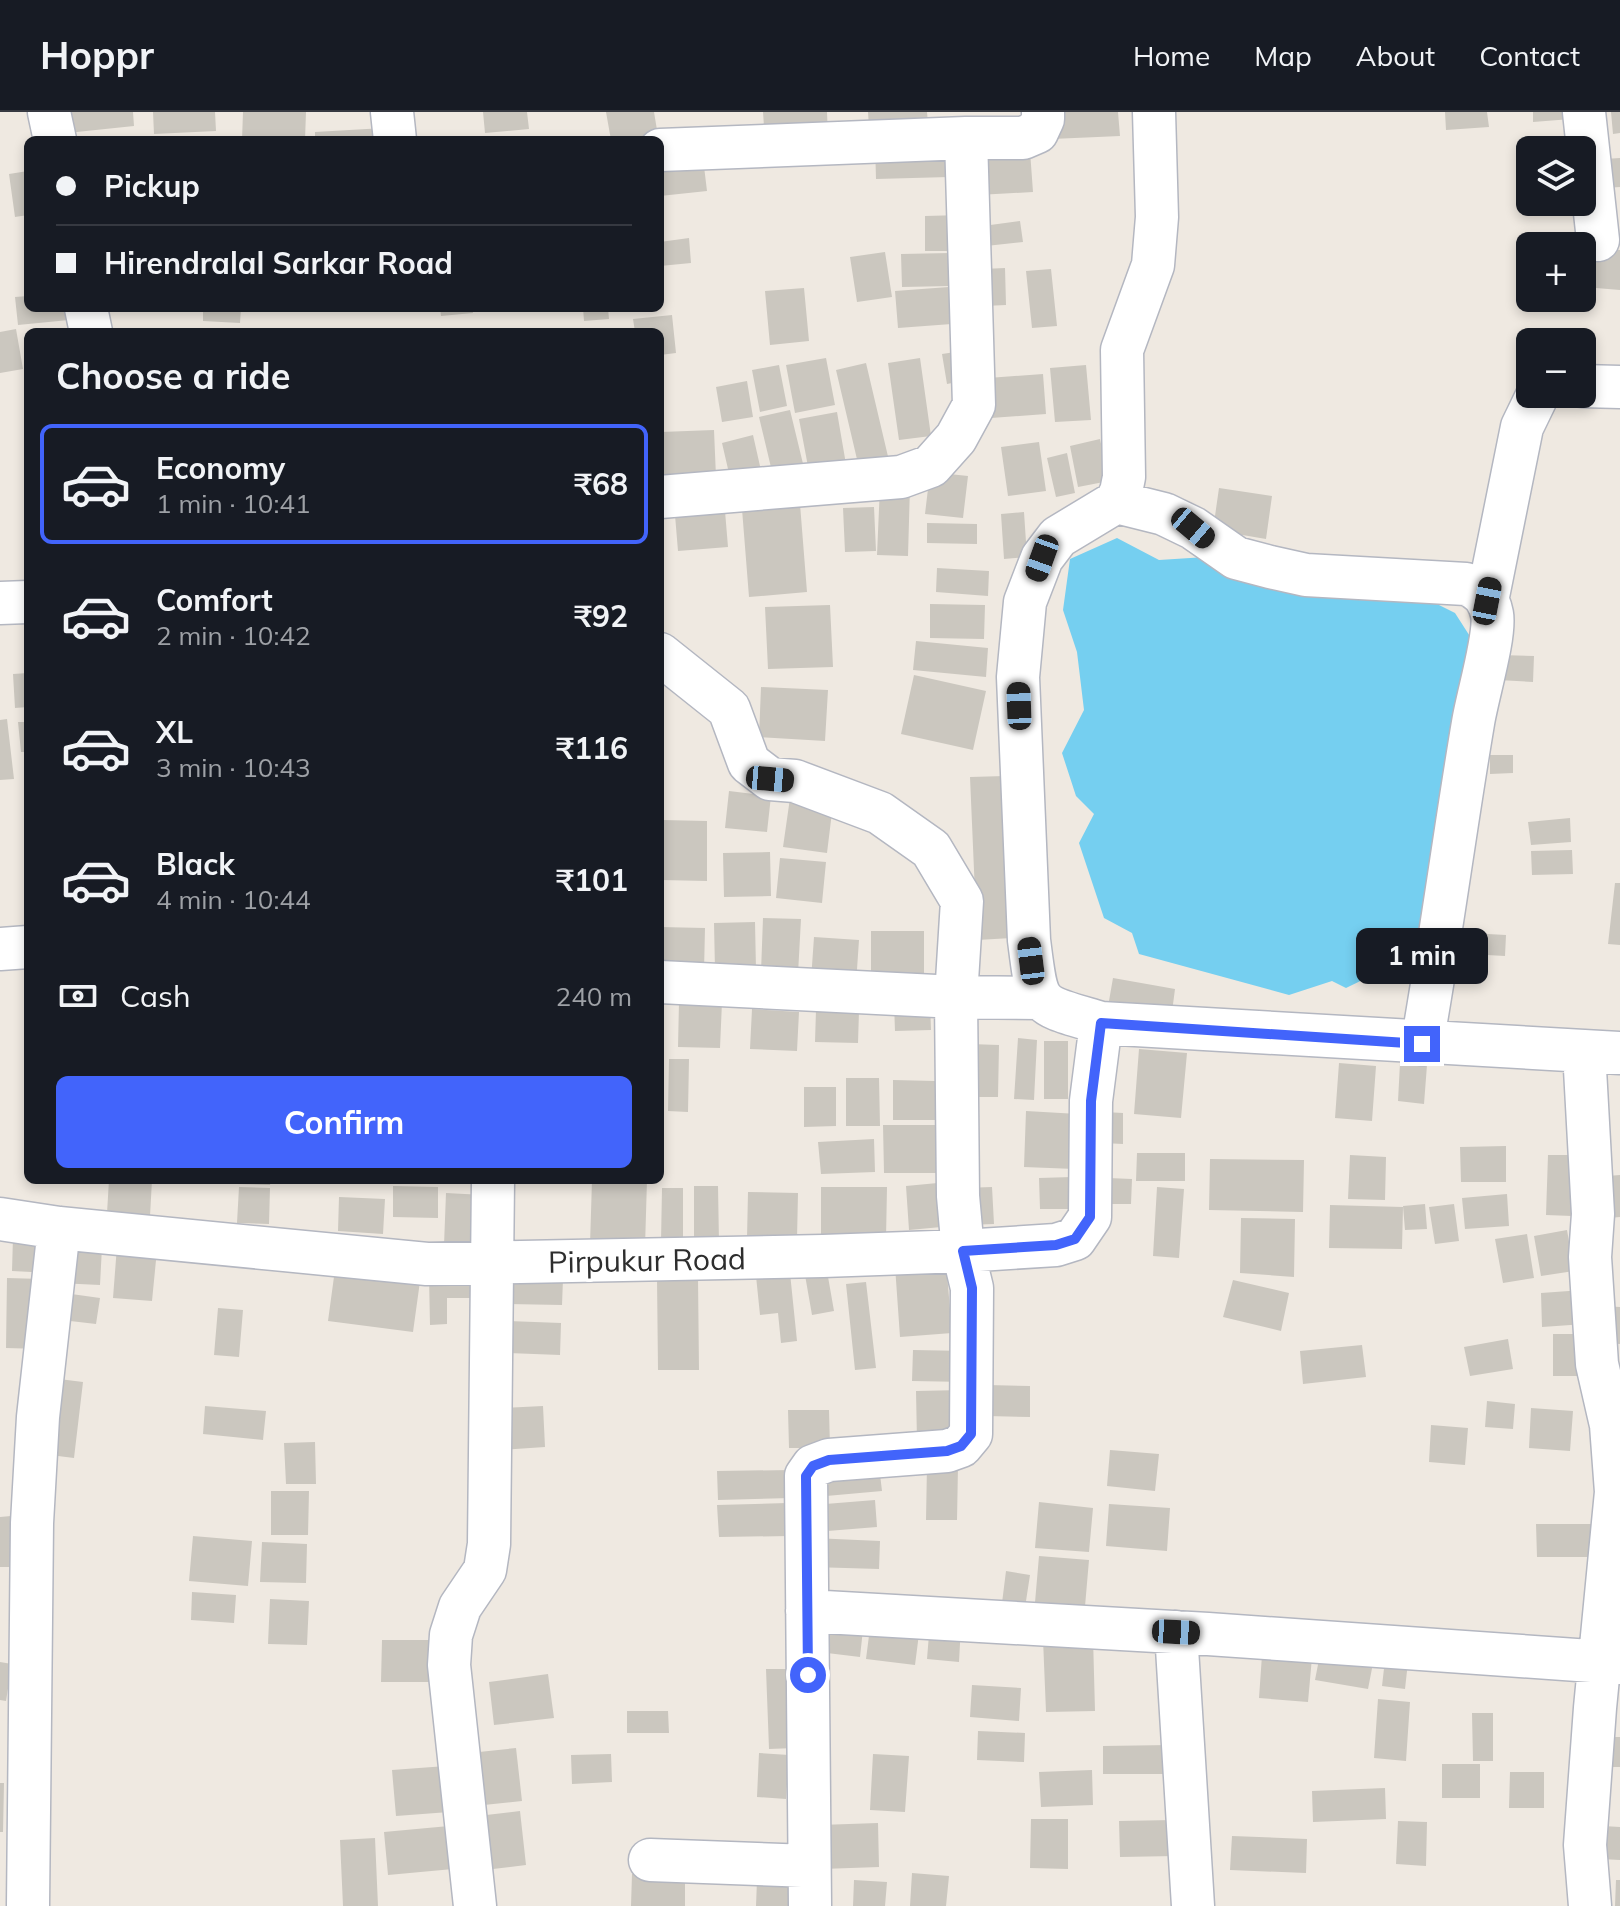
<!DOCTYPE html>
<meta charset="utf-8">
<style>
:root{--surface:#171b24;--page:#20242c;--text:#f1f3f6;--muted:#9ea1a6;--line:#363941;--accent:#4264fb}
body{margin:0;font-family:Mulish,sans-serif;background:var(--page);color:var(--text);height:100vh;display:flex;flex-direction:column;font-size:30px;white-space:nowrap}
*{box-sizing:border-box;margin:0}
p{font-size:26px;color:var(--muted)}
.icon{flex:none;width:44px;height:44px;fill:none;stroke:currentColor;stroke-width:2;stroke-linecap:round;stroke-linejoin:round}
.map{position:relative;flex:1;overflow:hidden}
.details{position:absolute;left:24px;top:216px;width:640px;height:856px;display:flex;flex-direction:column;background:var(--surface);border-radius:12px;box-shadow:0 4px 12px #0003}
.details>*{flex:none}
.hud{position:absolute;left:24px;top:24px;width:640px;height:176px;border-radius:12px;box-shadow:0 4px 12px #0003;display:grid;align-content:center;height:176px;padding:0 32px;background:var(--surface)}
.buttons{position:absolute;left:1516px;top:24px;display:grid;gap:16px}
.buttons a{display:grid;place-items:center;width:80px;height:80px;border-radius:12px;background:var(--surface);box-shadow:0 4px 12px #0003;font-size:40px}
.end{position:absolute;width:36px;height:36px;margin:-18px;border:10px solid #4264fb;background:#fff;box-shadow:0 0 0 4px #fff}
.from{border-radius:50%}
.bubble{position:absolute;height:56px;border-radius:12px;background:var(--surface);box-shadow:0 4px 12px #0003;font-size:26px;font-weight:700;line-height:56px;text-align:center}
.car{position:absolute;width:24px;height:48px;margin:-24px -12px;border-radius:10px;box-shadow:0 0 6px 2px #0007;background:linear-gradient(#222 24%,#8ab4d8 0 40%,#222 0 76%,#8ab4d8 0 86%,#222 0)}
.hud b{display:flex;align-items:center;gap:28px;height:76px;font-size:30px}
.hud b+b{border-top:2px solid var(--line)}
.hud i{width:20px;height:20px;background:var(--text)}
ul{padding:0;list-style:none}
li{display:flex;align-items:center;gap:24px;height:120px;margin:0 16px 12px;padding:0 16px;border:4px solid transparent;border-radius:12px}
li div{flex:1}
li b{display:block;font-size:30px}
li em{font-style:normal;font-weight:700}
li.current{border-color:var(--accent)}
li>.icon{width:72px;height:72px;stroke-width:1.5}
h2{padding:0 32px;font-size:36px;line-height:96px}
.pay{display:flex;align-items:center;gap:20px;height:88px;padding:0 32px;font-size:30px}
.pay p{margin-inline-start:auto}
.button{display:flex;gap:16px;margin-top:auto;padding:16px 32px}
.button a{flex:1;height:92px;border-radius:12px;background:var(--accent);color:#fff;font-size:32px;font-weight:700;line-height:92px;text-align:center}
header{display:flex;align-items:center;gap:48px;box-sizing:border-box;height:112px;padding:0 40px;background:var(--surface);border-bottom:2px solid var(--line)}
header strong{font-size:38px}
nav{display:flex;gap:44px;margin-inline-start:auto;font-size:28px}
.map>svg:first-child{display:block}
.water{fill:#75cff0}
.building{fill:#cbc7bf}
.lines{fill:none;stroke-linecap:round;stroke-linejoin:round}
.minor-casing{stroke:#b4b7c1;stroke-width:45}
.minor{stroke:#fff;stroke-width:42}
.route{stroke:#4264fb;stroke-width:10}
.labels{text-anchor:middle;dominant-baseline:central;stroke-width:7;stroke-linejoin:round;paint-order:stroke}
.street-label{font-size:30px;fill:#2e2e2e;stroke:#fff}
</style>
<header>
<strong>Hoppr</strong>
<nav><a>Home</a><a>Map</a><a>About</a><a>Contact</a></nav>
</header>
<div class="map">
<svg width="1620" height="1794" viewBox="0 0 1620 1794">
<rect width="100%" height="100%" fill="#efe9e1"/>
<path class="water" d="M1117,426L1159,448L1206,445L1398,490L1419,483L1455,501L1480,540L1418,841L1346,876L1332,869L1289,883L1139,842L1132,821L1104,806L1079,731L1094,702L1076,684L1062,641L1084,598L1077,540L1063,498L1070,447Z"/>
<path class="building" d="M65,0H133L134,14L67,21Z
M153,0H215L216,19L154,22Z
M243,0H306L305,28H242Z
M483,0H527L529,17L485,21Z
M606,0H654L658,24L635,28H611Z
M763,0H827L828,26L765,29Z
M868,0H927L928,11L869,15Z
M1051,0H1118L1120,24L1052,27Z
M1445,0H1487L1489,15L1446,18Z
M1533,0H1571V7L1533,10Z
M1611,0H1620V21L1613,22Z
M384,16L385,28H315V20Z
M947,28L949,65L876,67L875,31Z
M702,38L707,79L660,84V42Z
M1030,39L1033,80L978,83L975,43Z
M1620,46V75L1605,76L1604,47Z
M28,59V103L15,105L9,62Z
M962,103L963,139H925V104Z
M1020,109L1023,130L986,134L983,114Z
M689,126L691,151L660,154V130Z
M1587,135L1620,138V178L1584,175Z
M885,140L892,185L857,190L850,145Z
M950,141L951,174L902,175L901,142Z
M1005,156L1006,193L984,194L983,157Z
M1051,157L1057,214L1032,216L1026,159Z
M962,174L965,211L898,216L895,179Z
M804,176L809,229L770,233L765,179Z
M28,184V196H78L79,207L18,213L15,185Z
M203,196H241L240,211L203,209Z
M440,196H472L473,201L441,204Z
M583,196H608L609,207L584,209Z
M672,203L676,241L660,243V220H635L633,207Z
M16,217L23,257L0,261V220Z
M962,239L967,268L947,272L942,242Z
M826,246L835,293L795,301L786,253Z
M920,246L931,324L899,328L888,251Z
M866,251L890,353L860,360L836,258Z
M779,253L787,294L760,300L752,258Z
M1086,253L1091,308L1055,310L1050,256Z
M1043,262L1046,302L991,306L988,266Z
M747,269L753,305L722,310L716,275Z
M790,298L805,360L774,368L759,305Z
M837,300L847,358L810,365L799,307Z
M714,318L716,365L663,367L661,320Z
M753,323L762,363L731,370L722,331Z
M1100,327L1109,369L1078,375L1070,334Z
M1039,330L1046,379L1008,384L1001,335Z
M1067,341L1075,381L1056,385L1047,346Z
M930,360L968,364L963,406L925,402Z
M880,374H910L908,444L877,443Z
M1219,376L1272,384L1266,427L1213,418Z
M724,387L728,435L678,439L674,391Z
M800,392L807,480L749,485L742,397Z
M874,395L876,439L845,440L843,396Z
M1024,400L1027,445L1004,447L1001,402Z
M927,411L977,412V432L927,431Z
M937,456L989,459L988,484L936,480Z
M930,492L985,493L984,527L930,526Z
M830,493L833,555L768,557L765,495Z
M916,529L988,536L986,565L913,558Z
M1499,543L1534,544L1533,570L1498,568Z
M28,561V595L15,596L13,562Z
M914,563L986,579L973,638L901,622Z
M761,575L828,578L825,629L759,625Z
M7,607L14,667L0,668V608Z
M18,610H28V640H21Z
M1490,643H1513V661L1490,662Z
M1005,664L1012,826L977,828L970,665Z
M729,679L771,684L767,720L725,716Z
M790,686L833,692L827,741L783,735Z
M1570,706L1571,730L1531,733L1528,710Z
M662,708L707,709V769L661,768Z
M1572,738L1573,762L1532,763L1531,739Z
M770,740L771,784L724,785L723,741Z
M780,746L826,750L822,791L776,786Z
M1615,771H1620V833L1608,832Z
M763,806L801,807L798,862L761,860Z
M755,810L756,858H715L714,811Z
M660,815L705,816L704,859L660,858Z
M871,819H924V867H871Z
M1469,821L1506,823L1505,844L1469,842Z
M814,825L859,828L856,872L811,868Z
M1113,866L1175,877L1172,900L1109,889Z
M679,890H722L720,936L678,935Z
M930,890L931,918L895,919L894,891Z
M752,897L799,900L797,939L750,937Z
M816,898L859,899L858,931L815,930Z
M1018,926L1037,928L1034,988L1014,987Z
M1044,929H1068V987H1044Z
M970,932L999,933L998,985H968Z
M1139,937L1187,941L1181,1006L1134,1002Z
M669,947H689L688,1000L668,999Z
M1339,951L1376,954L1372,1009L1335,1006Z
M1400,951L1427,953L1424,992L1398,989Z
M846,966H879L880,1014H846Z
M893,968L935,969V1008H893Z
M804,975H836V1014L804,1015Z
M1026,999L1078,1002L1075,1057L1024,1055Z
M1104,1000L1123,1001V1032L1103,1031Z
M883,1013H943L944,1061H884Z
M874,1027L875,1060L821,1062L818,1030Z
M1506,1034V1070H1461L1460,1035Z
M1137,1041H1185V1069H1136Z
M1350,1043L1386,1045L1385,1088L1348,1087Z
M1548,1043H1573L1572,1104L1546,1103Z
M1210,1047L1304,1048L1303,1100L1209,1098Z
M1620,1063V1105L1598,1107L1594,1065Z
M1072,1065L1073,1097H1040L1039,1066Z
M1108,1066L1132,1067L1131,1092H1107Z
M109,1068H152L150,1104L107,1101Z
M237,1068H271L270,1073L237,1072Z
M592,1068H647L645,1135L590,1133Z
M948,1070L952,1114L909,1118L906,1074Z
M393,1074L438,1075V1106L393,1105Z
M694,1074H718L719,1131H694Z
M239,1075L270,1076L269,1112L237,1111Z
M821,1075H887L886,1127H821Z
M992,1075L994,1112L966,1113L964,1076Z
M1157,1075L1184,1077L1179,1146L1153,1144Z
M662,1076H683V1130H661Z
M748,1080L798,1081L797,1127L747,1126Z
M446,1081L484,1083L482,1134L444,1133Z
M1507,1082L1509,1114L1465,1117L1462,1086Z
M339,1085L385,1087L383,1122L338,1119Z
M1425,1092L1427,1117L1405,1118L1403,1094Z
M1454,1092L1459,1129L1435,1132L1429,1095Z
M1330,1093L1403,1095L1402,1137L1329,1136Z
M1241,1106L1295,1107L1294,1165L1240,1161Z
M1567,1118L1574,1159L1541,1164L1534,1124Z
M1527,1122L1534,1166L1503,1171L1495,1127Z
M13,1125L52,1127L51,1161L12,1159Z
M60,1132L102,1135L100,1173L58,1171Z
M117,1134L157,1138L152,1189L113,1186Z
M336,1150L421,1162L413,1220L328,1209Z
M946,1150L952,1221L900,1225L895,1154Z
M827,1159L834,1199L812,1203L805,1163Z
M790,1161L797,1229L781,1231L778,1201L760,1203L756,1164Z
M429,1164H479L480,1186H447V1212L430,1213Z
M7,1166L42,1167L40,1237L6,1236Z
M505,1166L563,1167L562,1193L505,1192Z
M657,1166H698L699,1258H658Z
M1233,1168L1289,1181L1281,1219L1223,1205Z
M866,1170L876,1256L855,1258L846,1172Z
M1583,1178L1585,1212L1542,1215L1541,1181Z
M57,1180L100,1186L96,1212L53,1207Z
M1603,1194L1620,1195V1232L1602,1231Z
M218,1196L243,1198L239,1245L214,1243Z
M507,1209L561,1211L560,1243L506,1241Z
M1553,1222H1578V1264H1553Z
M1508,1227L1513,1257L1470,1264L1464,1235Z
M1362,1233L1366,1265L1303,1272L1300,1239Z
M913,1238L967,1239V1270L912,1269Z
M51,1266L83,1270L74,1346L42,1342Z
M987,1273L1030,1274V1305L987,1304Z
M963,1278L964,1329H917L916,1279Z
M1487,1289L1515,1292L1513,1317L1485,1315Z
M205,1294L266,1299L263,1328L203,1322Z
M543,1294L545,1335L502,1338L500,1296Z
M1531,1296L1573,1299L1570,1339L1529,1336Z
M788,1298H829L830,1336H789Z
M1431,1313L1468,1316L1465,1353L1429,1350Z
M315,1330L316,1372H286L284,1331Z
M1110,1338L1159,1342L1155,1379L1107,1374Z
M927,1353L958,1354L957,1408H926Z
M879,1354L882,1379L815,1385L812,1360Z
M791,1358V1386L718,1388L717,1359Z
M271,1379H309L308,1423H271Z
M875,1388L877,1415L815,1420L813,1393Z
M1039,1390L1093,1396L1089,1440L1035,1436Z
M787,1391L789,1424L719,1425L717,1393Z
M1109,1392L1170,1396L1167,1439L1106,1434Z
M11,1404L14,1455H0V1405Z
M1536,1412H1597L1598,1445H1537Z
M193,1424L252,1429L248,1474L189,1469Z
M813,1426L880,1429L879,1457L812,1455Z
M262,1430L307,1432L306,1471L260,1470Z
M1039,1444L1089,1448L1084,1506L1034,1502Z
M1006,1459L1030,1463L1024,1502L1001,1499Z
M192,1480L236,1483L234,1511L191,1508Z
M270,1487L309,1489L307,1533L268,1532Z
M832,1503L864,1508L860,1545L827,1541Z
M871,1508L920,1514L915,1553L866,1547Z
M930,1510L961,1513L959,1550L927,1547Z
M1093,1525L1095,1599L1046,1600L1043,1527Z
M382,1528H431L430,1570H381Z
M1263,1529L1313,1534L1308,1590L1259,1586Z
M1322,1532L1375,1541L1368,1577L1315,1568Z
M1386,1539L1409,1541L1405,1577L1382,1574Z
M0,1550L12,1552L6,1589L0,1588Z
M766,1557H792L795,1636L769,1637Z
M548,1562L554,1606L494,1613L489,1570Z
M972,1573L1021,1576L1019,1609L970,1605Z
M1378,1587L1410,1590L1406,1649L1374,1646Z
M627,1599H668L669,1621H627Z
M1472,1601H1493V1649H1473Z
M978,1619L1025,1621L1024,1650L977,1648Z
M1599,1625H1620V1655H1598Z
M1170,1633V1662H1103V1634Z
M516,1636L522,1689L465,1695L460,1642Z
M759,1641L789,1643L786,1687L757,1685Z
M611,1642L612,1670L572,1672L571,1643Z
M873,1642L909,1644L905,1700L870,1698Z
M1442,1652H1480V1686H1442Z
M446,1654L449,1700L396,1704L392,1658Z
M1092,1658L1093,1693L1041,1695L1039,1660Z
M1510,1660H1544V1696H1509Z
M0,1671H4L3,1720H0Z
M1385,1676L1386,1707L1313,1710L1312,1679Z
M520,1699L526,1753L476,1759L469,1705Z
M1031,1707H1068V1757L1030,1756Z
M1174,1708L1175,1744L1120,1745L1119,1709Z
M1398,1709L1427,1710L1426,1754L1396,1752Z
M878,1711L879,1755L822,1757L820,1713Z
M449,1714L453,1757L388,1763L384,1720Z
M1603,1714L1620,1715V1748L1601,1747Z
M1232,1724L1307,1727L1306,1761L1230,1758Z
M375,1726L378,1794H343L340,1728Z
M912,1761L949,1764L946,1794H910Z
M632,1762L685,1763V1794H631Z
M757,1768L804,1770L803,1794H756Z
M854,1768L887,1770L885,1794H853Z
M1616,1768H1620V1794H1615Z"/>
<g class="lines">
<g class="minor-casing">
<path id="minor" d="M49,0L55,28
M392,0L395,28
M1154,0L1157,105L1153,153L1122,238L1124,365L1121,380L1116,390L1058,425L1042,446L1025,490L1018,565L1029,828C1038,898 1034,891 1101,911L1620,941
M1584,0L1598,128
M660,38L966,26
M86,196L91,220
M1582,274L1620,275
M660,385L901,365L931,354L956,326L974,293L966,26H1023L1037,20L1043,7V0
M1116,390L1164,402L1193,416L1236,446L1270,455L1306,463L1466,472C1480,477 1489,486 1492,502C1496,523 1477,585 1473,611C1455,717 1441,825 1422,932
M1487,489L1522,315L1538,282
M0,491L28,490
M660,542L729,597L749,651L770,667L795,669L880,701L931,737L962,789L956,885L1039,886
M0,837L28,835
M660,870L956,885L958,1084L963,1139L972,1176L971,1322L961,1334L947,1339L829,1348L813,1354L806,1364L810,1794
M1584,939L1593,1102L1590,1145L1597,1252L1611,1313L1616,1380L1595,1596L1585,1733L1590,1794
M0,1107L59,1116L427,1152L823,1144L963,1139L1056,1133L1075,1127L1090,1105L1091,989L1101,911
M807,1499L1208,1522L1620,1551
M1176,1520L1193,1794
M650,1748L809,1754
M28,1794L32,1411L38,1305L59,1116
M475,1794L449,1553L451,1523L460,1495L485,1458L489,1432L493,1068"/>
</g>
<use href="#minor" class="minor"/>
</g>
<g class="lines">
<path class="route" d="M808,1563L806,1364L813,1354L829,1348L947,1339L961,1334L971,1322L972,1176L963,1139L1056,1133L1075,1127L1090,1105L1091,989L1101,911L1422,932"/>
</g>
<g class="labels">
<g class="street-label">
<text transform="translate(647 1148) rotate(-1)">Pirpukur Road</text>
</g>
</g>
</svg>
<div class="buttons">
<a><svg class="icon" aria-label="layers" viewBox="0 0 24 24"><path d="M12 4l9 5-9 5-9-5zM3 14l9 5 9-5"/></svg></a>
<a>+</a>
<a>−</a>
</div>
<i class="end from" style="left:808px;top:1563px"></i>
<i class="end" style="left:1422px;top:932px"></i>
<div class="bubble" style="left:1356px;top:816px;width:132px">1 min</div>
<i class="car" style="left:1193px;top:416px;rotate:130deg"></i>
<i class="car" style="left:1042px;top:446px;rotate:200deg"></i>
<i class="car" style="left:1487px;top:489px;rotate:11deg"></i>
<i class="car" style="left:1019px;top:594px;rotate:358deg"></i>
<i class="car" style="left:770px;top:667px;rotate:95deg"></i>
<i class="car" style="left:1031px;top:849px;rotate:353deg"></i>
<i class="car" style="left:1176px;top:1520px;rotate:93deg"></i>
<div class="hud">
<b><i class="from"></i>Pickup</b>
<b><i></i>Hirendralal Sarkar Road</b>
</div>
<section class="details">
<h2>Choose a ride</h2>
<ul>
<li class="current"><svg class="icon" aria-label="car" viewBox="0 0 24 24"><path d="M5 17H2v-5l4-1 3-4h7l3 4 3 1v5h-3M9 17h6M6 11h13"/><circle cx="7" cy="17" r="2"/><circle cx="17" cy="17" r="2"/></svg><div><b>Economy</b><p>1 min · 10:41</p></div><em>₹68</em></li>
<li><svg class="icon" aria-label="car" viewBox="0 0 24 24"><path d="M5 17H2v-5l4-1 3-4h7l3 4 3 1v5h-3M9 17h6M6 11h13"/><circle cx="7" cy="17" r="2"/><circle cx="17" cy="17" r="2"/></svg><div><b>Comfort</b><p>2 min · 10:42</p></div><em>₹92</em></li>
<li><svg class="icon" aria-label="car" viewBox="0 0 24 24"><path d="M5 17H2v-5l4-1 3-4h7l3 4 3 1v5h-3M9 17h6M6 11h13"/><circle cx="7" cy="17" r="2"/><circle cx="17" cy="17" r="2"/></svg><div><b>XL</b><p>3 min · 10:43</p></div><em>₹116</em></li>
<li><svg class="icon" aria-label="car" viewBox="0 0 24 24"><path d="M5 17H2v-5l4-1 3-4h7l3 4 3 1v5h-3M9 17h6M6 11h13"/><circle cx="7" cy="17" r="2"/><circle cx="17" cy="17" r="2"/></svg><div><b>Black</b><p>4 min · 10:44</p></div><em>₹101</em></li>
</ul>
<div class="pay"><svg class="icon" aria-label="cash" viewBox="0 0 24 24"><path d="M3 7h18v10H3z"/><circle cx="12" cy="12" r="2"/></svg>Cash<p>240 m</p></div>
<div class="button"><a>Confirm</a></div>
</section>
</div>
